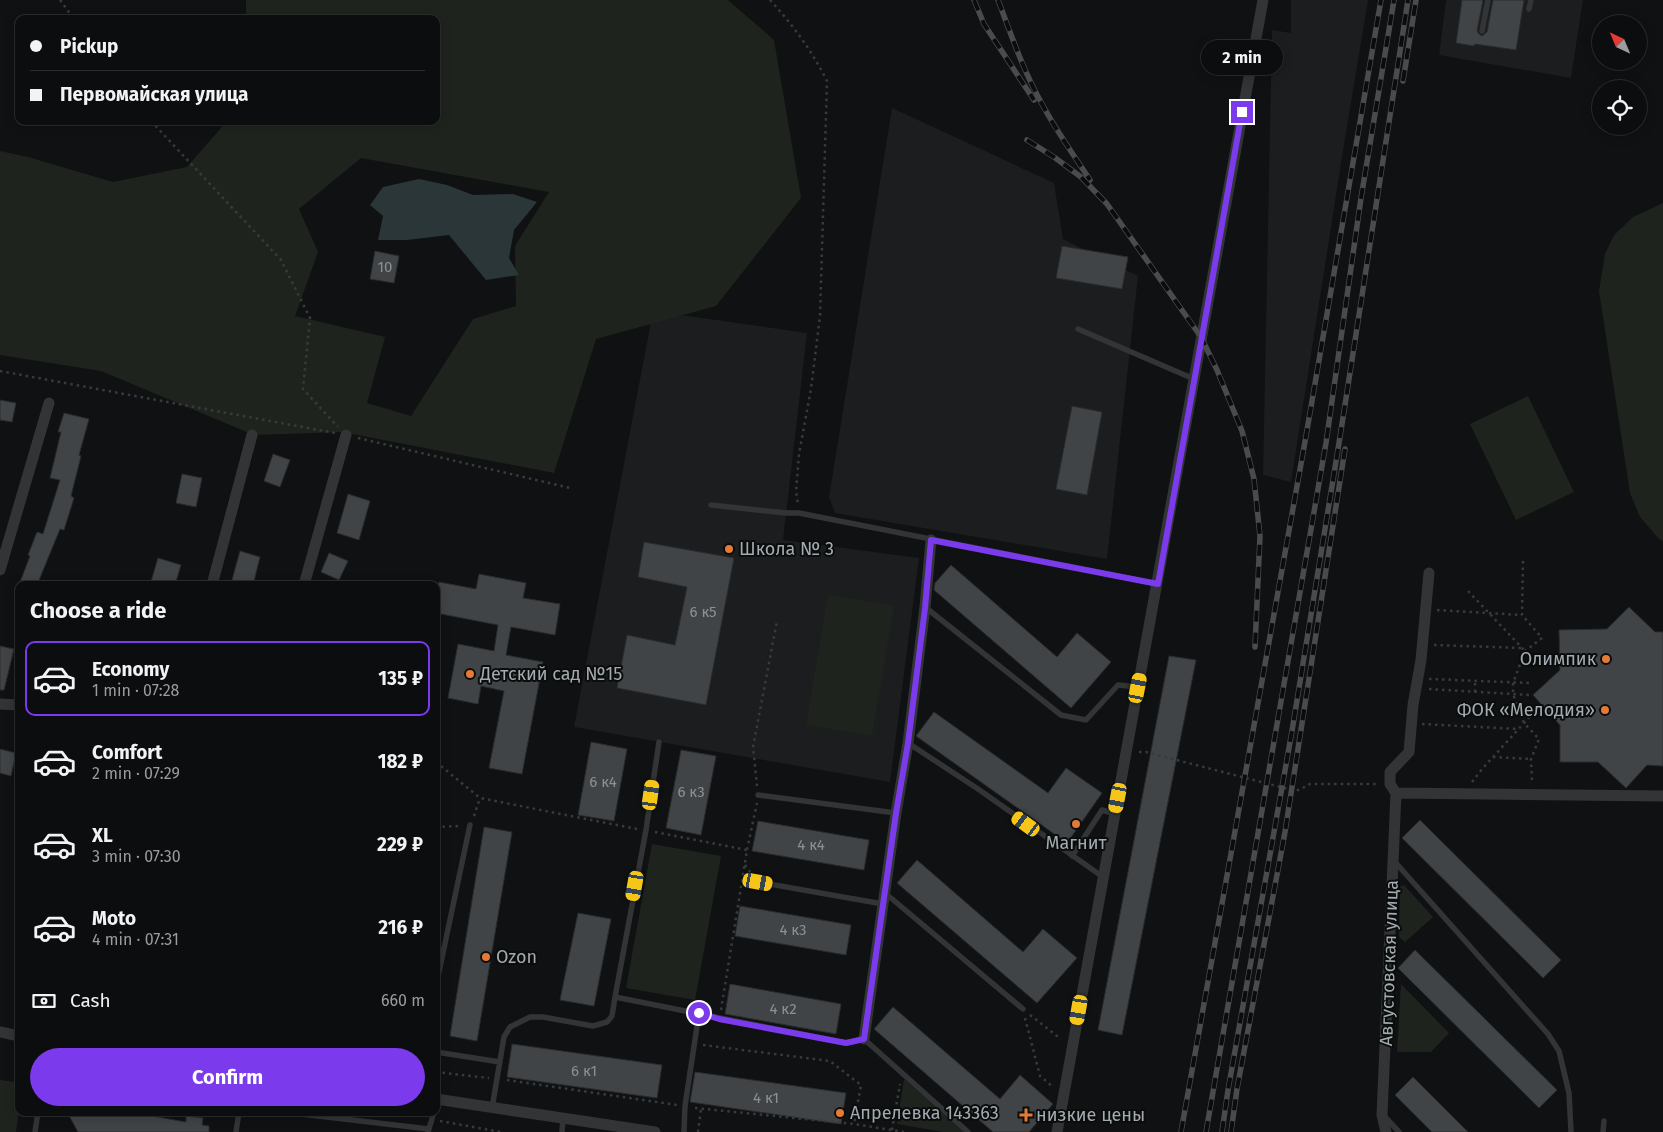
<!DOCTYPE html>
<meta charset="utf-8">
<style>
:root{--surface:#0c0d0e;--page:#151617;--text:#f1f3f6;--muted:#9a9c9e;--line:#2c2d2e;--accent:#7c3aed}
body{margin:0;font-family:"Fira Sans",sans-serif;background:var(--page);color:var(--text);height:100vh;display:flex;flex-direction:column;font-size:19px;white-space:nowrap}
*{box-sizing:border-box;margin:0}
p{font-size:16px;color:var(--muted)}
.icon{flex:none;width:28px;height:28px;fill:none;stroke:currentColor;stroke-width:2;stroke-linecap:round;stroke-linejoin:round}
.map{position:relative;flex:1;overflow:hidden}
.side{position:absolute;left:15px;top:581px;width:425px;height:535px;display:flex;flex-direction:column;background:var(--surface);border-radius:10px;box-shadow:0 2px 12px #0003,0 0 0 1px var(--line)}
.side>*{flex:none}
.guide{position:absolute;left:15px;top:15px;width:425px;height:110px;border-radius:10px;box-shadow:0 2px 12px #0003,0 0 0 1px var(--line);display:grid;align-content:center;height:110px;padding:0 15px;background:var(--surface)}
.needle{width:32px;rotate:316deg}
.fabs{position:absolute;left:1592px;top:15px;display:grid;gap:10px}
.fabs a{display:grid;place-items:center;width:55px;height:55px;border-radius:50%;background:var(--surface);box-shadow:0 2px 12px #0003,0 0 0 1px var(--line);font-size:25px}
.end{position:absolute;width:22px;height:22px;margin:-11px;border:6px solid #7c3aed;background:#fff;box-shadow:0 0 0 2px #fff}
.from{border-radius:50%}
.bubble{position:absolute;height:35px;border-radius:18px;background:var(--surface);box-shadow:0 2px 12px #0003,0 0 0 1px var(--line);font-size:16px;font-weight:700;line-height:35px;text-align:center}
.car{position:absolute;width:15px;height:30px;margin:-15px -8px;border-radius:6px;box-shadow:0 0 4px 1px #0007;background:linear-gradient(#f5c518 24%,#345 0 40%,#f5c518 0 76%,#345 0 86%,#f5c518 0)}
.guide b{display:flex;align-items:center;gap:18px;height:48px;font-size:19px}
.guide b+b{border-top:1px solid var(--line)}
.guide i{width:12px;height:12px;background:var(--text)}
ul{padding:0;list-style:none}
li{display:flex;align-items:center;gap:15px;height:75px;margin:0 10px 8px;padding:0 5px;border:2px solid transparent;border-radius:10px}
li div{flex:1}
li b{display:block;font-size:19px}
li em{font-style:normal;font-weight:700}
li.selected{border-color:var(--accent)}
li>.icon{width:45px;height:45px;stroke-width:1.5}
h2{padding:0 15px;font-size:22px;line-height:60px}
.pay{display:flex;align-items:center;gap:12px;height:55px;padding:0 15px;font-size:19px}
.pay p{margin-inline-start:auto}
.primary-button{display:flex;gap:10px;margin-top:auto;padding:10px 15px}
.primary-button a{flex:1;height:58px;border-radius:30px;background:var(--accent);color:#fff;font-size:20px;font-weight:700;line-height:58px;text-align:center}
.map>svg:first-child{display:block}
.built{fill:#1c1d1e}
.green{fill:#1e241d;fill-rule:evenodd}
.water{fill:#2b3639}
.building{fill:#414447;stroke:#2a2b2d}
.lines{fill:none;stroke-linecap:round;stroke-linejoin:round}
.path{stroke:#383b3d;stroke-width:2.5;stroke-dasharray:2.5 4;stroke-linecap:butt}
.service{stroke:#323436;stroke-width:5.5}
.minor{stroke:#323436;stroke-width:11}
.rail-casing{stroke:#494c4f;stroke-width:5.5}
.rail{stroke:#0b0c0c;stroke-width:4;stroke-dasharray:11;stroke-linecap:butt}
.route{stroke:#7c3aed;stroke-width:6}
.poi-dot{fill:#e47a36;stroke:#0b0c0c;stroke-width:2}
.labels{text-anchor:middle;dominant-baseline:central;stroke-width:4;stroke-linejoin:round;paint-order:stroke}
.number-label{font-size:15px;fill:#8a9196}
.poi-label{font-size:18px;fill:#a2abb1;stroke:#0b0c0c;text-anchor:start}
.street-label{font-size:18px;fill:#a2abb1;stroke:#0b0c0c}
</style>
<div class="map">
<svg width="1663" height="1132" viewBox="0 0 1663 1132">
<rect width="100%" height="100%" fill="#101112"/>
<path class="built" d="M1291,0H1368L1342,157L1291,482L1263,475L1272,30L1291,33Z
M1446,0H1583L1571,78L1439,55Z
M892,108L1054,183L1063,239L1138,276L1107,559L835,513L829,497Z
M653,311L807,333L783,540L919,558L890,782L574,727Z"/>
<path class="green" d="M246,0H728L774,40L801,198L716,306L596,339L554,473L342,432L254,435L101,371L0,355V151L28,157L113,182L187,167L227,121H436V19H246ZM361,158L549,192L515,246L516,306L473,319L411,416L367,403L385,337L295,316L318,252L299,209Z
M1663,203V541L1659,539L1640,517L1630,493L1599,291L1605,254L1614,235L1633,217Z
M1528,396L1574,492L1516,520L1470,424Z
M828,595L894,606L872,736L806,725Z
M652,844L721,856L695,1000L626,988Z
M1404,885L1433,917L1405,942L1399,937L1400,887Z
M1401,984L1449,1033L1431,1052H1397Z
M904,1079L964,1132H943L897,1124Z
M0,1080L15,1082L19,1087V1111L16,1132H0Z"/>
<path class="water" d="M419,179L447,185L473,195L513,194L537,202L514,230L509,258L519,275L486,280L449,235L407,240H378L383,216L370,205L383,187Z"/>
<path class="building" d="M1462,0H1483L1477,31L1479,34L1482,36L1487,32L1493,0H1524L1516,50L1475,44L1474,46L1456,43Z
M1062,246L1128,257L1122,289L1056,278Z
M375,251L399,256L394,283L370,279Z
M0,400L16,403L12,422L0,420Z
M1072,406L1102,412L1087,495L1056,489Z
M64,413L89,419L79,455L81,456L71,496L74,498L64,530L60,529L37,585H19L30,556L28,555L37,532L43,534L60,480L50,478L61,432H58Z
M273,454L290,460L280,487L264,481Z
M182,474L202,478L196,507L176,503Z
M348,494L370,501L359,540L337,533Z
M644,542L734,558L706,705L617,688L627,635L675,645L687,587L638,577Z
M240,551L260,557L253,585L232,580Z
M329,553L348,561L339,580L321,572Z
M158,558L181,565L175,585H150Z
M951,565L1057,657L1077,633L1111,662L1071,708L934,590L935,583Z
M479,574L526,583L523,598L560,604L555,635L511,627L506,655L543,662L522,774L489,768L504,691L481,686L478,704L448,698L458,644L494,651L498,625L436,613V595L439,582L476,589Z
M1629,607L1655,632H1663V766L1647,765L1626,788L1598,762H1560V725L1533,695L1560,670L1559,630L1607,629Z
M0,646L14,649L4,690H0Z
M1169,656L1196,660L1122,1035L1098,1030Z
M934,712L1048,793L1066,768L1102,793L1067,843L916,736Z
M591,742L627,749L614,821L578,815Z
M0,749L16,753L11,776L0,773Z
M681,750L716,756L701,835L666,828Z
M1420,820L1561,960L1543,978L1402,838Z
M758,821L869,840L864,870L752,851Z
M484,827L512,832L477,1041L450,1036Z
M917,860L1023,952L1043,929L1077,958L1037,1003L897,883Z
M740,906L851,925L846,955L735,936Z
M578,913L611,919L594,1006L560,1000Z
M1415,950L1557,1090L1539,1108L1398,968Z
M730,984L841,1004L836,1034L725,1014Z
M893,1007L1000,1099L1020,1075L1053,1104L1029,1132H993L874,1029Z
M512,1044L662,1065L657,1098L507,1077Z
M695,1072L846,1093L841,1124L690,1102Z
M1413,1077L1468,1132H1432L1395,1095Z
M67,1112H152V1116L186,1122V1116L203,1118L202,1125L209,1126V1132H78Z"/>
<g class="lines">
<path class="path" d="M60,0L74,19
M770,0C793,25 812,51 827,81L820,316L811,389L799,454L796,491L798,505
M151,121L281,260L310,318L303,389L338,427
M0,371L335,433
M358,438L570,488
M1523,561L1522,615L1542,638L1525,651L1535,663
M1468,591L1525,651L1513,683V694L1524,723L1539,739L1531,759L1532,782
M1437,610L1521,615
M1434,645L1522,648
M1429,679L1530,683
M1429,689L1529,695
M1475,692V681
M1422,724L1518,729
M1139,752H1146L1288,789L1299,790L1310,784H1379
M1493,757L1531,759
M436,762L480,798L637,829
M1472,782L1483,768L1535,711
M757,786L753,747L777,621
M474,816L480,798
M436,827L460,826
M655,832L747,850
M745,865L752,875
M721,1010L747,850L757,803
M1030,1015L1061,1039
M1025,1018L1040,1076L1053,1087
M703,1045L830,1061L861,1085L854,1124
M436,1072L489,1078
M507,1080L677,1105
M695,1108L854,1124L904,1132
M387,1112L395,1114
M440,1121L501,1132
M892,1130L900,1084
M698,1132L701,1109"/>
<path class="service" d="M1529,9L1531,0
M1482,31L1488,0
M1078,329L1194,379
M711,505L786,513H799L1158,584
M925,607L1061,715L1086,720L1118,685L1138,687
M659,742L646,830L615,997L846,1043L864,1039L968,1132
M908,743L978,789L1103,877
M758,795L896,813
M1072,856L1102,810L1115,814
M1395,862L1548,1034L1559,1051L1569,1093L1571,1132
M758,882L883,904
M885,893L1023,1009
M436,986L470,825
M436,1052L500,1062
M492,1108L504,1037L510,1027L530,1017H543L593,1026L607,1022L612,1016L615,997
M284,1112L429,1129
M1385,1117L1399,1132
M35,1132L38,1112
M236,1132L239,1112
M428,1132L434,1112
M562,1132L563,1118
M684,1132L685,1106L699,1013
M1603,1132L1604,1121"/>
<path class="minor" d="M0,570L49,403
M212,585L252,435
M304,585L346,435
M0,704L19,705
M1396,793L1663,796
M1396,793L1390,784V772L1409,752L1413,705L1421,660L1429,573
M0,1032L19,1036
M864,1039L896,813L908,743L925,607L931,540
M436,1099L655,1132
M1057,1132L1263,0
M1386,1132L1382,1115L1396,793"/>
<g class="rail-casing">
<path id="rail" d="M974,0L984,24L1034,100
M998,0C1011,34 1023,70 1041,102C1055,129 1073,154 1090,180
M1403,81L1416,0
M1027,140L1054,157L1081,177L1107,204L1201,337L1217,370L1242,431L1254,479L1260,536L1255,647
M1181,1132L1306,436L1381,0
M1206,1132L1326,443L1361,198L1394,0
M1222,1132L1228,1090L1292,731L1340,437L1408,0
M1231,1132L1237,1089L1285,832L1345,449"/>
</g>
<use href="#rail" class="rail"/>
</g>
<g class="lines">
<path class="route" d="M699,1013L719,1019L846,1043L864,1039L896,813L908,743L925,608L931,540L1158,584L1242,112"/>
</g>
<g class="poi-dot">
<circle cx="729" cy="549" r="5"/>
<circle cx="1606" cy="659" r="5"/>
<circle cx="470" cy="674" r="5"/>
<circle cx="1605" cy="710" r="5"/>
<circle cx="1076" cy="824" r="5"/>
<circle cx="486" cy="957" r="5"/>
<circle cx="840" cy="1113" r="5"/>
<path d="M1023.5 1107.5h5v5h5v5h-5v5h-5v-5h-5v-5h5z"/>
</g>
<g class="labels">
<g class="number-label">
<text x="385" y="267">10</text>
<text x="703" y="612">6 к5</text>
<text x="603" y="782">6 к4</text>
<text x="691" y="792">6 к3</text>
<text x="811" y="845">4 к4</text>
<text x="793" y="930">4 к3</text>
<text x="783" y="1009">4 к2</text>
<text x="584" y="1071">6 к1</text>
<text x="766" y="1098">4 к1</text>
</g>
<g class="poi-label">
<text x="739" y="549">Школа № 3</text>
<text x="1596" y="659" text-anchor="end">Олимпик</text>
<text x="480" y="674">Детский сад №15</text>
<text x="1595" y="710" text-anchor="end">ФОК «Мелодия»</text>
<text x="1076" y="843" text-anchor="middle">Магнит</text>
<text x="496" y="957">Ozon</text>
<text x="850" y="1113">Апрелевка 143363</text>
<text x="1036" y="1115">низкие цены</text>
</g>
<g class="street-label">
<text transform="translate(1389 963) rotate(-88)">Августовская улица</text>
</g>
</g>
</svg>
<div class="fabs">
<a><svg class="needle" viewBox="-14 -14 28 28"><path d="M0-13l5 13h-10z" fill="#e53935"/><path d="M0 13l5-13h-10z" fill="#9a9c9e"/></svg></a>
<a><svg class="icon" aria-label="locate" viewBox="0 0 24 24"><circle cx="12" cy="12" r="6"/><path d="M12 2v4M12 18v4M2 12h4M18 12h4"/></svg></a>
</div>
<i class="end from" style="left:699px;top:1013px"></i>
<i class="end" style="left:1242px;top:112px"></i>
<div class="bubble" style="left:1201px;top:40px;width:82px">2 min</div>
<i class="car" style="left:1138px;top:688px;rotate:11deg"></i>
<i class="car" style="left:651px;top:795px;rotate:8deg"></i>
<i class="car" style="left:1118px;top:798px;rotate:191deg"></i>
<i class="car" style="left:1026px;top:824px;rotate:306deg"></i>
<i class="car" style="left:758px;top:882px;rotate:100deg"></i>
<i class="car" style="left:635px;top:886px;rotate:190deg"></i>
<i class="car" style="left:1079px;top:1010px;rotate:190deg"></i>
<div class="guide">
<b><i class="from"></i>Pickup</b>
<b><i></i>Первомайская улица</b>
</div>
<section class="side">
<h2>Choose a ride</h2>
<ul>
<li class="selected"><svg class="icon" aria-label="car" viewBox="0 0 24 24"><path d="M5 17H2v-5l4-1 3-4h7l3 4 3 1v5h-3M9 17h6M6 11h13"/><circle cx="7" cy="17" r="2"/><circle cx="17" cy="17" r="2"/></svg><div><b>Economy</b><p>1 min · 07:28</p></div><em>135 ₽</em></li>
<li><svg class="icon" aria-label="car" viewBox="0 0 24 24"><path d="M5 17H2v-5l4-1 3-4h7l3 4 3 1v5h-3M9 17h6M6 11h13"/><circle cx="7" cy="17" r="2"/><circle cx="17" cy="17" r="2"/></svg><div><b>Comfort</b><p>2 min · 07:29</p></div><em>182 ₽</em></li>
<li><svg class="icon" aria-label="car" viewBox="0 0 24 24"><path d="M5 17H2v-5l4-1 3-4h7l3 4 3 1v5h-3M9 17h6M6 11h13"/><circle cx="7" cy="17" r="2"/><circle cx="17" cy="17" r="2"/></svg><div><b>XL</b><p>3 min · 07:30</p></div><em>229 ₽</em></li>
<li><svg class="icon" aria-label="car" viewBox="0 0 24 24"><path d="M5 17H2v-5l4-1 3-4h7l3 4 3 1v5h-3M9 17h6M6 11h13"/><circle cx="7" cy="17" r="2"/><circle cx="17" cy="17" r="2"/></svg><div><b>Moto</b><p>4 min · 07:31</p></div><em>216 ₽</em></li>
</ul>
<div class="pay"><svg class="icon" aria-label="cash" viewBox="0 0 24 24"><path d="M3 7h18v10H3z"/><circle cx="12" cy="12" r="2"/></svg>Cash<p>660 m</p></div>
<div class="primary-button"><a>Confirm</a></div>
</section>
</div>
